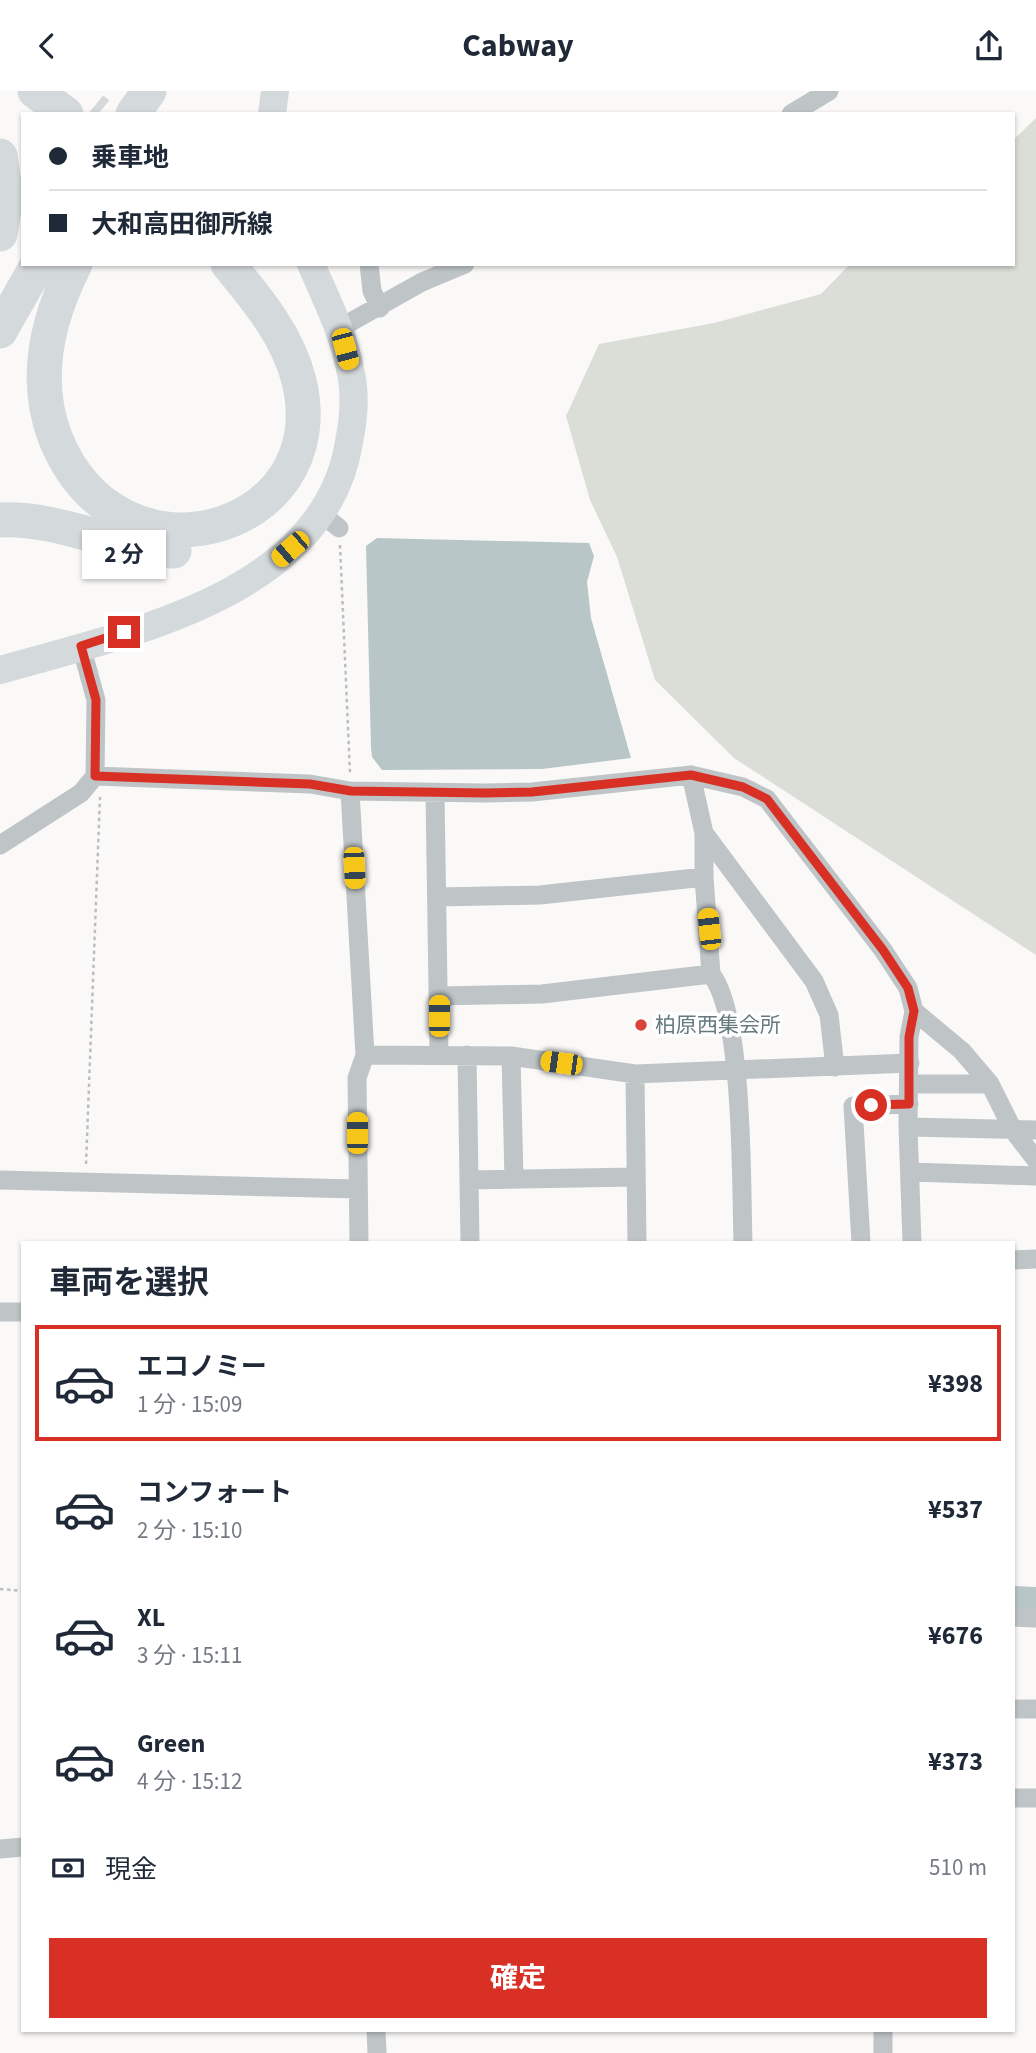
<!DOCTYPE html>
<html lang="ja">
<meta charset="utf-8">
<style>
:root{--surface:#fff;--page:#f6f6f7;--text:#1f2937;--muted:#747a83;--line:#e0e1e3;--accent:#d93025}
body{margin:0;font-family:"Source Sans 3","Noto Sans JP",sans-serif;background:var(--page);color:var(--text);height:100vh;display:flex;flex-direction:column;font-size:26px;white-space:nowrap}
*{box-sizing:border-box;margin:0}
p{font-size:23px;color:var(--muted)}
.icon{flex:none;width:38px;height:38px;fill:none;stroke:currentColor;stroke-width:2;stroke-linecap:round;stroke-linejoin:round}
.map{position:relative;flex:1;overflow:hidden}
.sheet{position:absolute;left:21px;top:1150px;width:994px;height:791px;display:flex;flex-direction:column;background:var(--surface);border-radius:0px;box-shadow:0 2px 5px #0004}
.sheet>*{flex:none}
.banner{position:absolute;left:21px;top:21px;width:994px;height:154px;border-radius:0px;box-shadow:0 2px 5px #0004;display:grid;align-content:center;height:154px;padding:0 28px;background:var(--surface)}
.end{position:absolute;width:32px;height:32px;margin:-16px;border:9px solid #d93025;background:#fff;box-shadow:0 0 0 4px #fff}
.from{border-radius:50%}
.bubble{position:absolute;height:49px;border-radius:0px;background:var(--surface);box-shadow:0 2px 5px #0004;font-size:23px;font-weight:700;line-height:49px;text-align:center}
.car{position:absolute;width:21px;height:42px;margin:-21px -10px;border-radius:9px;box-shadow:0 0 5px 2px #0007;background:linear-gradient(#f5c518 24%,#345 0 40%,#f5c518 0 76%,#345 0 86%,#f5c518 0)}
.banner b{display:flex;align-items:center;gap:24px;height:66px;font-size:26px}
.banner b+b{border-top:2px solid var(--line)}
.banner i{width:18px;height:18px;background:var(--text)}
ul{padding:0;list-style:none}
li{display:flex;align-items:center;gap:21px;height:116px;margin:0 14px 10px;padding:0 14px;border:4px solid transparent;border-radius:0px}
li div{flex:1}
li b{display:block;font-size:26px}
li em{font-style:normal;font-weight:700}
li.current{border-color:var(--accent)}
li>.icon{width:63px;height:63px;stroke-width:1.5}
h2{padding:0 28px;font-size:32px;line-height:84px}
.pay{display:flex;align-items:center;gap:18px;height:77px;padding:0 28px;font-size:26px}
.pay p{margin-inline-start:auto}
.cta{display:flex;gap:14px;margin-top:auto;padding:14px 28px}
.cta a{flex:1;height:80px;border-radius:0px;background:var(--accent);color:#fff;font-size:28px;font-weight:700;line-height:80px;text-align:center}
header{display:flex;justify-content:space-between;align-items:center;height:91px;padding:0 28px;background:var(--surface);font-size:32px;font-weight:700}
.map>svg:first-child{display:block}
.green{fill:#dbded7}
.water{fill:#b8c6c8}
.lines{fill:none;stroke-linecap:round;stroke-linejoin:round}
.river{stroke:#b8c6c8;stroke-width:30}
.highway-tunnel{stroke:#d5d9da;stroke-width:35;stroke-dasharray:35 18;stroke-linecap:butt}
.path{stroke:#babec0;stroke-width:2.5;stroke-dasharray:3.5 3.5;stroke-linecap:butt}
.street{stroke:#bfc5c7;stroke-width:19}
.secondary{stroke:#d4d9dc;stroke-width:28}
.highway{stroke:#d4d9dc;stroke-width:35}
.route{stroke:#d93025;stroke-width:9}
.poi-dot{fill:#d84439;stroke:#fff;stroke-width:2.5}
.labels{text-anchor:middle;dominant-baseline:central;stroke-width:7;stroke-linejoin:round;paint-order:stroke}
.poi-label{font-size:21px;fill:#667a80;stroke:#fff;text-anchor:start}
</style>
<header><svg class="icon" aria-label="back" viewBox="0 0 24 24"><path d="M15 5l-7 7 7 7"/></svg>Cabway<svg class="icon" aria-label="share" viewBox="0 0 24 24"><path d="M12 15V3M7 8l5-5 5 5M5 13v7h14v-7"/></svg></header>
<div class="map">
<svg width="1036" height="1962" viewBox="0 0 1036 1962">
<rect width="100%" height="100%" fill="#faf9f8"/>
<path class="green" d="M1036,27V864L734,667L655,589L617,466L590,409L566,325L599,253L714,232L821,203L850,173H1013V49Z"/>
<path class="water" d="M377,447L589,452L594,465L587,491L591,527L631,667L542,678L382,679L372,666L371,657L366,455Z"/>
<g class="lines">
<path class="river" d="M1013,1510L1036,1511"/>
<path class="highway-tunnel" d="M92,18L98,23"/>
<path class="path" d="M340,454L350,682
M86,1073L100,706
M0,1498L23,1500"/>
<path class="street" d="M791,23L829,0
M369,173L372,200L380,217
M340,237L422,191L465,173
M323,424L339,437
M691,684L704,742V786L711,883C744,924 741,1093 743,1152
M95,685L310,693L350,700L485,702L532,701L691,684L743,696L767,708L883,859L908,897L914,920L909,946L908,1036L912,1152
M350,700L365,964L357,987L359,1152
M435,702L439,963
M704,742L814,890L829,924L835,976
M0,754L81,702L95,685L96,609L81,555
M438,806L540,804L704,786
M439,905L542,903L711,883
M914,920L962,960L990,993L1013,1039L1036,1069
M365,964L511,965L635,983L910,972
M467,964L470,1152
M511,965L514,1088
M635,983L637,1152
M910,993H990
M908,1036L1036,1039
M910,1081L1036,1085
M0,1089L357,1098
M469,1089L636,1086
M861,1152L853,1015L909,1013
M1013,1169L1036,1168
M0,1221H23
M1013,1526L1036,1527
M1013,1618H1036
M1013,1707H1036
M0,1758L23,1756
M376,1939L377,1962
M883,1939V1962"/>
<path class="secondary" d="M272,23L275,0
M0,579C125,543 325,505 349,351C354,326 356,303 350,278C343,241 326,208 311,173"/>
<path class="highway" d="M35,0L66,23
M133,23L149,0
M0,65L6,107L0,143
M75,173C47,228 33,288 55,346C118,505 336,442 299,290C288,245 257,208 228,173
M0,240L38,173
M0,429C60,426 115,458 174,460"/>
</g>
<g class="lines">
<path class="route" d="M124,541L81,555L96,609L95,685L310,693L351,700L485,702L532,701L691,684L743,696L767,708L883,859L908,897L914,920L909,946V1013L871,1014"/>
</g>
<circle class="poi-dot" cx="641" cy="934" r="7"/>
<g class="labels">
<g class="poi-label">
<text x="655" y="934">柏原西集会所</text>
</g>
</g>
</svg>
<i class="end from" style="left:871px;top:1014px"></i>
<i class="end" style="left:124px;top:541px"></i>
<div class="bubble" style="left:82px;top:439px;width:84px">2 分</div>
<i class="car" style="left:345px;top:258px;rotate:165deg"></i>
<i class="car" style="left:290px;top:458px;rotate:229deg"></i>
<i class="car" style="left:354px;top:777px;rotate:177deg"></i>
<i class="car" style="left:709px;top:838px;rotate:354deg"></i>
<i class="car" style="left:439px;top:925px;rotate:0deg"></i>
<i class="car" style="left:561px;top:972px;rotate:278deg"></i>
<i class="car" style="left:357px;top:1042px;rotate:0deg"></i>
<div class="banner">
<b><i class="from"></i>乗車地</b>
<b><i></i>大和高田御所線</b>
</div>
<section class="sheet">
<h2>車両を選択</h2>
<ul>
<li class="current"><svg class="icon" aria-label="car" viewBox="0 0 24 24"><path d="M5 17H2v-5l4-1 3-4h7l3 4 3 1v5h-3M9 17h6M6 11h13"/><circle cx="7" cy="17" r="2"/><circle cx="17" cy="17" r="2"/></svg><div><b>エコノミー</b><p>1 分 · 15:09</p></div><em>¥398</em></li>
<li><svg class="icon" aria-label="car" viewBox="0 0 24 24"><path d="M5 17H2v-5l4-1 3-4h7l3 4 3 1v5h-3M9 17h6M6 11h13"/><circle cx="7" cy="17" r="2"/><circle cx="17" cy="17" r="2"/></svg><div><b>コンフォート</b><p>2 分 · 15:10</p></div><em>¥537</em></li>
<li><svg class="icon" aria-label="car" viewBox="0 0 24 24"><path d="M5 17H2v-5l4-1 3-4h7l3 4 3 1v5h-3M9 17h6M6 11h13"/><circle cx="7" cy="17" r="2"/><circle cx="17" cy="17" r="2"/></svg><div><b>XL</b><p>3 分 · 15:11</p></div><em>¥676</em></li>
<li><svg class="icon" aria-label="car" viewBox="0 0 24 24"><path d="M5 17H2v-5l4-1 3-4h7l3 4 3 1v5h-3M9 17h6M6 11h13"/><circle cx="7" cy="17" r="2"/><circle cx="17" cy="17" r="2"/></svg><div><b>Green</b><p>4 分 · 15:12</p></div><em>¥373</em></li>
</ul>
<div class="pay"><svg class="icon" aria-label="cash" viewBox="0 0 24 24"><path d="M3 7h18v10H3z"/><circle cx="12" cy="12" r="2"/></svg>現金<p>510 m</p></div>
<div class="cta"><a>確定</a></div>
</section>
</div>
